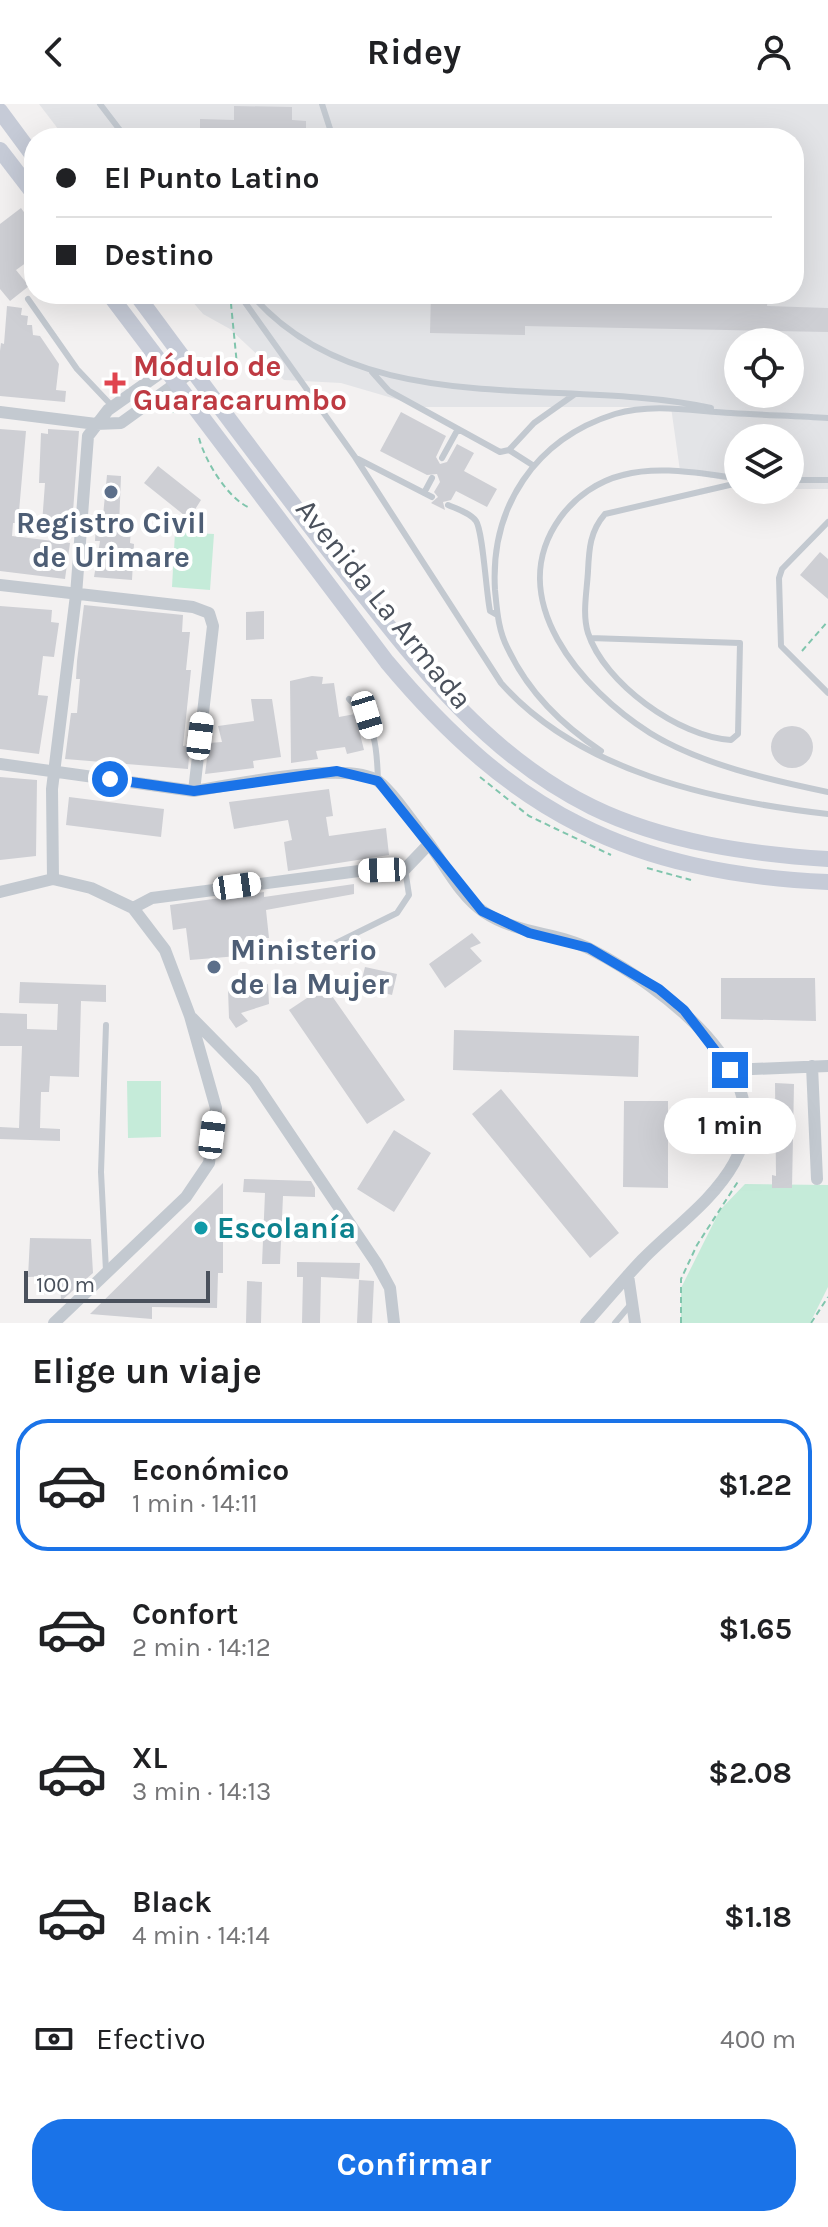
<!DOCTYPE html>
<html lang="es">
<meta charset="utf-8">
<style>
:root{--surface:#fff;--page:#f2f2f2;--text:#202124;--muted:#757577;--line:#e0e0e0;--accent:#1a73e8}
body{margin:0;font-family:Karla,sans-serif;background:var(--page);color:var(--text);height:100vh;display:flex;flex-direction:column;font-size:30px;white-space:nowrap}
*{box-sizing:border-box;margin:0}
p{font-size:26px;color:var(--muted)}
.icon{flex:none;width:44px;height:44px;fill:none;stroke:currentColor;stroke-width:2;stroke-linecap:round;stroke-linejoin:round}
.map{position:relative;height:1219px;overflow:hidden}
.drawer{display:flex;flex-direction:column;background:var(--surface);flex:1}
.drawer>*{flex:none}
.guide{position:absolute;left:24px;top:24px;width:780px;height:176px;border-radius:32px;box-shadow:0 8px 32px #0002;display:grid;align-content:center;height:176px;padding:0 32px;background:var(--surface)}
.controls{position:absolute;left:724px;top:224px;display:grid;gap:16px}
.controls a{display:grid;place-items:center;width:80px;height:80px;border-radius:50%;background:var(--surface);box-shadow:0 8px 32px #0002;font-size:40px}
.scale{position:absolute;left:24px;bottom:20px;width:186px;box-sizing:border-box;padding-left:8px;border:4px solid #4a515c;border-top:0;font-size:22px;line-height:28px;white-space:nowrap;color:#4a515c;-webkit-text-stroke:6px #fff;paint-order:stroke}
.end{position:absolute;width:36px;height:36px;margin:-18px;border:10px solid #1a73e8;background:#fff;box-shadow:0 0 0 4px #fff}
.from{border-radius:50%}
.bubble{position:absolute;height:56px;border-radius:28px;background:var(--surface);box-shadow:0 8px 32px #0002;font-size:26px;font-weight:700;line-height:56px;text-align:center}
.car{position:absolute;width:24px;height:48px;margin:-24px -12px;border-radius:10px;box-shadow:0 0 6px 2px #0007;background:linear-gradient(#fff 24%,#345 0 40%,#fff 0 76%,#345 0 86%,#fff 0)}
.guide b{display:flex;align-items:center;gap:28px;height:76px;font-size:30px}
.guide b+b{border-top:2px solid var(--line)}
.guide i{width:20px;height:20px;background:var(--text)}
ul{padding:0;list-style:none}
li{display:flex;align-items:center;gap:24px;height:132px;margin:0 16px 12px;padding:0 16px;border:4px solid transparent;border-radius:32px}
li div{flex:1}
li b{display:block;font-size:30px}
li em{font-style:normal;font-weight:700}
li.active{border-color:var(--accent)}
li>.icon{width:72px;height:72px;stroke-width:1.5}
h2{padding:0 32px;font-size:36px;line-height:96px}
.pay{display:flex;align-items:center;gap:20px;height:88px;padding:0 32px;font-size:30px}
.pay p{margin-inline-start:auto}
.action{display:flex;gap:16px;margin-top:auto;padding:16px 32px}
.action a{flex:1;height:92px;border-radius:32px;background:var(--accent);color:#fff;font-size:32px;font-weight:700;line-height:92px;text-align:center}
header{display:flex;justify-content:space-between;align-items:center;height:104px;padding:0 32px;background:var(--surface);font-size:36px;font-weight:700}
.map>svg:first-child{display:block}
.airport{fill:#e3e4e7;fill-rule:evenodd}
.green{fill:#c5ebd9}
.building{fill:#cecfd4}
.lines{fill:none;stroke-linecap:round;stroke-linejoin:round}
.path{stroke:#80c5ad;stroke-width:2;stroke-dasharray:6 4;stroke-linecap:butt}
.lane{stroke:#c3c9d0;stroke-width:6}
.street{stroke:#c3c9d0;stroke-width:12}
.secondary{stroke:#c6cbd7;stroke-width:16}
.route{stroke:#1a73e8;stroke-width:10}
.health-dot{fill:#e0444e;stroke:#fff;stroke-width:3}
.service-dot{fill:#5c6f8a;stroke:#fff;stroke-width:3}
.culture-dot{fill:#0f9aa8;stroke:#fff;stroke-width:3}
.labels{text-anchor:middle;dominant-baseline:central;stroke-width:8;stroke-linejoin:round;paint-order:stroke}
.health-label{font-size:30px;font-weight:bold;fill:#be3a42;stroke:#fff;text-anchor:start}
.service-label{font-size:30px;font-weight:bold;fill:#4e5e75;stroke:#fff}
.street-label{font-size:30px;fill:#4a515c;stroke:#fff}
.culture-label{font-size:30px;font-weight:bold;fill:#0d838f;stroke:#fff;text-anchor:start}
</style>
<header><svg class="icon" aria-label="back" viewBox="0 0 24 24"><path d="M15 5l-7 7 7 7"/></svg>Ridey<svg class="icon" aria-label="person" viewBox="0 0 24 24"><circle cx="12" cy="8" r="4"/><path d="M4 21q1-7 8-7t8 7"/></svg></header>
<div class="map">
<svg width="828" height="1219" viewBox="0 0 828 1219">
<rect width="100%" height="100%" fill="#f3f1f1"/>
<path class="airport" d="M39,0H828V385H790V334H738V379L680,367L671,303H423L341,279L284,276L230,225L203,210L186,190H794V34H65ZM738,238H790V290H738Z"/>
<path class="green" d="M175,428L214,430L210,486L172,483Z
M127,977H161V1033L128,1034Z
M745,1080L828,1081V1183L810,1219H681V1184L720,1106Z"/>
<path class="building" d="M234,2L292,3V16L306,17V34H200V15L234,16Z
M21,104L34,122V153L16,166L29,182L10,197L0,185V120Z
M431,190H461V197L652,200V190H768L767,202L828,204V228L525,222V231L430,229Z
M7,202L22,204L21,211L28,212L27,221H32L33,231L40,232L59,260L56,286L66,287L65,298L0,292V247L1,239L4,240Z
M401,308L446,332L436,353L440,360L447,358L457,340L474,349L464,367L497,385L487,403L456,387L451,396L443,398L445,406L431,399L438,393L434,388L440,378L437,370L427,371L380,347Z
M0,325L26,327L18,419H13L12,432L70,439L65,475L0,467Z
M48,325L79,327L72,421L42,420L45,379H39L41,329L48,330Z
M158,362L201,396L189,415L144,379Z
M107,371L121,372L119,423L131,424L130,439L134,440L132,476L94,473L100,437H95L96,421L102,422Z
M820,448L828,455V495L800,471Z
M84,501L183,511L182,528H190L186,566H191L183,642L190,641L188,665L65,655L71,609H77L80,575H76L77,557Z
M0,502L52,506L51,518L59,519L54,553L43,552L38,591L48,592L39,650L0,645Z
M264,507V535L246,536V508Z
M312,572L323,573L322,580L334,579L339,613L355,610L364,646L347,650L345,643L316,647L318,655L291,659L290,577Z
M251,595H272L281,653L253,657L254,664L205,670L209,639L222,638L218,622L254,617Z
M771 643a21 21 0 1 1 42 0a21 21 0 1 1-42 0Z
M0,673L37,676L36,752L0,756Z
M329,685L333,712L326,713L329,732L386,724L389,751L288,767L284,738L292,736L288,716L234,725L229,698Z
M69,693L164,705L161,733L66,721Z
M354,780V790L266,806L269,834H260L262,850L190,856L186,824L173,826L170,801L264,788V793Z
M472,829L481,839L470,844L482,857L445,884L429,860Z
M365,863L397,870L392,891L360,883Z
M721,874H815L816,917L721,915Z
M20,878L106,881V898L81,897L79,973L50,972L49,988H41L40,1024L60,1025V1037L0,1035V1023L19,1024L22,942H0V909L27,910V925L57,926L58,900L19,899Z
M268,880L269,900L241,909L248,917L236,924L229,914L228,885Z
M325,882L405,996L367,1020L289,906Z
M454,926L639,932L638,973L453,966Z
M775,979L794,980L792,1084H772V1071L776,1072Z
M501,985L619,1129L590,1154L472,1010Z
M624,997H668V1084L623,1083Z
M394,1026L431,1049L394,1108L357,1085Z
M244,1075L311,1077L315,1084V1093L283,1092L280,1160H262L265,1089L243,1088Z
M223,1079V1169H218L217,1204L152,1203V1215L90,1210Z
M30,1134L91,1135L93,1169L61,1197L60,1172L28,1173Z
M297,1158L360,1159L359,1175L321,1173L320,1219H302L303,1173H297Z
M359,1176L374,1177L372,1219H357Z
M247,1177L262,1178L261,1219H246Z"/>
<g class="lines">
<path class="path" d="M218,275L237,261L231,200L234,197
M161,306L178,308
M199,334C205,357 228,395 250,404
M802,547L828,517
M480,673L529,712L611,751
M647,764L691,776
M681,1219V1175L697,1141L739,1076
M811,1219L828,1193"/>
<path class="lane" d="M100,0L126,34
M322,0L333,34
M239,190L355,353L501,579C580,668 714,697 828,710
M251,190C362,320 561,271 711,304
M28,195L77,265L112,302
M372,268L389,287L500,348L509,346L534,319L575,290
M509,346L534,362
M442,354L458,325
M358,355L432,393
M738,374C701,370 660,361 623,371C598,377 575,393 560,414C502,495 582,586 650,629C700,660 770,676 828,688
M790,376H828
M424,389L432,374
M448,401C457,405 470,409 476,417C483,427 486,488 490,507L497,511
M828,418L782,465L779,474L781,542L828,589
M590,534L740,539L738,630L731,636C679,633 604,579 588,529C582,510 587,487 588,467C589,445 590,427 605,410L738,379
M349,595C376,620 377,642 378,677
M601,647C561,620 529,589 508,545C498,526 497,506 495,486C490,403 535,335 615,310C653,299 693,307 731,309C763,311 796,312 828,314
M326,844L397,809L409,791L405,765
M106,921L101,1068L106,1167
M704,1008L744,1007
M615,1219L631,1200"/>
<path class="street" d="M0,308L96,320L121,319L193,267
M0,481L193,503L209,509L213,522L194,687C232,681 348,656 378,677C394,689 415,722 428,738C445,761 460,792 484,808C518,831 558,828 592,846C659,881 784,970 734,1059C713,1097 672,1125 642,1156C623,1176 605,1198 586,1219
M0,660L194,687
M53,775L52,685L76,491L88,332L108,306L183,253
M0,788L53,775L91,784L133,804L165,846L190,912L216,1004L209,1059L186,1093L54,1219
M133,804L152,794L359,767L405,765L429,740
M192,914L254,977L377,1160L390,1184L394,1219
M812,962L817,1075
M730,966L828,962
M628,1171L635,1219"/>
<path class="secondary" d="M0,7L34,53
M0,46L34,90
M109,190L387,558C513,709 630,769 828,778
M136,190C202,279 268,369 337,457C411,551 482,649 592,703C664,738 749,750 828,755"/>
</g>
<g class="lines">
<path class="route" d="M110,675L194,687L337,667L378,677L482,807L529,829L589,844L659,885L684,906L730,966"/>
</g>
<path class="health-dot" d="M111 267h8v8h8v8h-8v8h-8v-8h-8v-8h8z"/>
<g class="service-dot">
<circle cx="111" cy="388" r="8"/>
<circle cx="214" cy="863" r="8"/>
</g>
<circle class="culture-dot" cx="201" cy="1124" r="8"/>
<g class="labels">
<g class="health-label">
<text x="133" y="262">Módulo de<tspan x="133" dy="34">Guaracarumbo</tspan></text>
</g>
<g class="service-label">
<text x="111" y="419">Registro Civil<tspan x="111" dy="34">de Urimare</tspan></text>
<text x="230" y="846" text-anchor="start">Ministerio<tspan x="230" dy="34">de la Mujer</tspan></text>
</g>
<g class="street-label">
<text transform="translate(384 500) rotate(51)">Avenida La Armada</text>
</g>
<g class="culture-label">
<text x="217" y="1124">Escolanía</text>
</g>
</g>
</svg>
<div class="controls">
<a><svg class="icon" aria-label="locate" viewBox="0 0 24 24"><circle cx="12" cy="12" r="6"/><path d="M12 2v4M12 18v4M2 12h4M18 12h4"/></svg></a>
<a><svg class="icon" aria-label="layers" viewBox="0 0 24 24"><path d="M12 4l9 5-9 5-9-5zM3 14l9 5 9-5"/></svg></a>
</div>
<div class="scale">100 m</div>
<i class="end from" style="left:110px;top:675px"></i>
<i class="end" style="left:730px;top:966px"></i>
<div class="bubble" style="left:664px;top:994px;width:132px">1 min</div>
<i class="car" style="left:367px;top:611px;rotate:163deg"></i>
<i class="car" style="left:200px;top:632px;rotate:7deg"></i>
<i class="car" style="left:382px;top:766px;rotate:268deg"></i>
<i class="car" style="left:237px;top:782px;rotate:82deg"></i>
<i class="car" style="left:212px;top:1031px;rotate:7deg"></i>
<div class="guide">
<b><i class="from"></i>El Punto Latino</b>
<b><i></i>Destino</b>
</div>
</div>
<section class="drawer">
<h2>Elige un viaje</h2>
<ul>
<li class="active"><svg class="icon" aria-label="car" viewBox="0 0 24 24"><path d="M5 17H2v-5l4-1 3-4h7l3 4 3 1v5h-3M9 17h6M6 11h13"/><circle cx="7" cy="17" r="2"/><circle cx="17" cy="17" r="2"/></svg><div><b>Económico</b><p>1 min · 14:11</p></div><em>$1.22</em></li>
<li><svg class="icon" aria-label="car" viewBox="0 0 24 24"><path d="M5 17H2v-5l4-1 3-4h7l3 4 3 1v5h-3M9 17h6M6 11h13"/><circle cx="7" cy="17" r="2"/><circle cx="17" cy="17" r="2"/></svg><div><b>Confort</b><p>2 min · 14:12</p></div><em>$1.65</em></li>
<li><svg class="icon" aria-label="car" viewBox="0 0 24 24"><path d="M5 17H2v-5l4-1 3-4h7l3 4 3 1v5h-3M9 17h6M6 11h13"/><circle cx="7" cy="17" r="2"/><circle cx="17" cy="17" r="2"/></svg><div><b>XL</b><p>3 min · 14:13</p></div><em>$2.08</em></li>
<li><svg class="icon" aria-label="car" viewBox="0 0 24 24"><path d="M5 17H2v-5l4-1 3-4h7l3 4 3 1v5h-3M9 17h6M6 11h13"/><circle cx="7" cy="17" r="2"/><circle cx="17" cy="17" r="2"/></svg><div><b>Black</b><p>4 min · 14:14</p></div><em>$1.18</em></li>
</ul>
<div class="pay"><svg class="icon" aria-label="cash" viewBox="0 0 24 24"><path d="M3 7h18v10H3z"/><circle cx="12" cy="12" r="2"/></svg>Efectivo<p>400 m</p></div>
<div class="action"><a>Confirmar</a></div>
</section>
